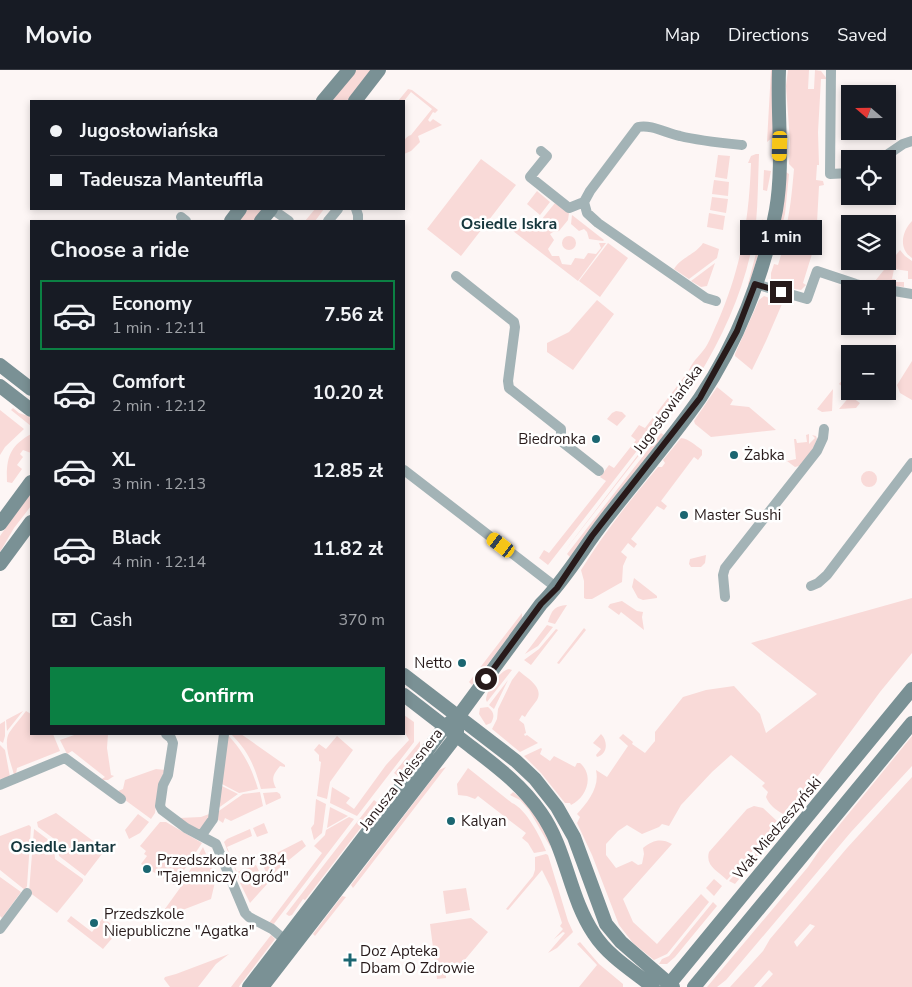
<!DOCTYPE html>
<meta charset="utf-8">
<style>
:root{--surface:#171b24;--page:#20242c;--text:#f1f3f6;--muted:#9ea1a6;--line:#363941;--accent:#0b8043}
body{margin:0;font-family:"Nunito Sans",sans-serif;background:var(--page);color:var(--text);height:100vh;display:flex;flex-direction:column;font-size:19px;white-space:nowrap}
*{box-sizing:border-box;margin:0}
p{font-size:16px;color:var(--muted)}
.icon{flex:none;width:28px;height:28px;fill:none;stroke:currentColor;stroke-width:2;stroke-linecap:round;stroke-linejoin:round}
.map{position:relative;flex:1;overflow:hidden}
.panel{position:absolute;left:30px;top:150px;width:375px;height:515px;display:flex;flex-direction:column;background:var(--surface);border-radius:0px;box-shadow:0 2px 8px #0003}
.panel>*{flex:none}
.top-card{position:absolute;left:30px;top:30px;width:375px;height:110px;border-radius:0px;box-shadow:0 2px 8px #0003;display:grid;align-content:center;height:110px;padding:0 20px;background:var(--surface)}
.needle{width:32px;rotate:290deg}
.buttons{position:absolute;left:841px;top:15px;display:grid;gap:10px}
.buttons a{display:grid;place-items:center;width:55px;height:55px;border-radius:0px;background:var(--surface);box-shadow:0 2px 8px #0003;font-size:25px}
.end{position:absolute;width:22px;height:22px;margin:-11px;border:6px solid #271a1a;background:#fff;box-shadow:0 0 0 2px #fff}
.from{border-radius:50%}
.bubble{position:absolute;height:35px;border-radius:0px;background:var(--surface);box-shadow:0 2px 8px #0003;font-size:16px;font-weight:700;line-height:35px;text-align:center}
.car{position:absolute;width:15px;height:30px;margin:-15px -8px;border-radius:6px;box-shadow:0 0 4px 1px #0007;background:linear-gradient(#f5c518 24%,#345 0 40%,#f5c518 0 76%,#345 0 86%,#f5c518 0)}
.top-card b{display:flex;align-items:center;gap:18px;height:48px;font-size:19px}
.top-card b+b{border-top:1px solid var(--line)}
.top-card i{width:12px;height:12px;background:var(--text)}
ul{padding:0;list-style:none}
li{display:flex;align-items:center;gap:15px;height:70px;margin:0 10px 8px;padding:0 10px;border:2px solid transparent;border-radius:0px}
li div{flex:1}
li b{display:block;font-size:19px}
li em{font-style:normal;font-weight:700}
li.active{border-color:var(--accent)}
li>.icon{width:45px;height:45px;stroke-width:1.5}
h2{padding:0 20px;font-size:22px;line-height:60px}
.pay{display:flex;align-items:center;gap:12px;height:55px;padding:0 20px;font-size:19px}
.pay p{margin-inline-start:auto}
.action{display:flex;gap:10px;margin-top:auto;padding:10px 20px}
.action a{flex:1;height:58px;border-radius:0px;background:var(--accent);color:#fff;font-size:20px;font-weight:700;line-height:58px;text-align:center}
header{display:flex;align-items:center;gap:30px;box-sizing:border-box;height:70px;padding:0 25px;background:var(--surface);border-bottom:1px solid var(--line)}
header strong{font-size:24px}
nav{display:flex;gap:28px;margin-inline-start:auto;font-size:18px}
.map>svg:first-child{display:block}
.green{fill:#f9dad8;fill-rule:evenodd}
.lines{fill:none;stroke-linecap:round;stroke-linejoin:round}
.street{stroke:#a3b3b6;stroke-width:10}
.secondary{stroke:#7a9195;stroke-width:14}
.route{stroke:#271a1a;stroke-width:6}
.poi-dot{fill:#1b6671;stroke:#fff;stroke-width:2}
.labels{text-anchor:middle;dominant-baseline:central;stroke-width:5;stroke-linejoin:round;paint-order:stroke}
.street-label{font-size:15px;fill:#271a1a;stroke:#fff}
.poi-label{font-size:15px;fill:#271a1a;stroke:#fff;text-anchor:start}
.neighbourhood-label{font-size:16px;font-weight:bold;fill:#16373d;stroke:#fff}
</style>
<header>
<strong>Movio</strong>
<nav><a>Map</a><a>Directions</a><a>Saved</a></nav>
</header>
<div class="map">
<svg width="912" height="917" viewBox="0 0 912 917">
<rect width="100%" height="100%" fill="#fdf6f5"/>
<path class="green" d="M356,0H372L347,31H332Z
M771,0H774L773,67L767,72Z
M788,0H809L808,19H814L815,0L821,1L827,9H821L818,62L819,95H817L816,110L823,111L824,115L819,116L816,171L803,213L806,215L801,220L771,215V203L774,194L778,195L781,185C779,179 782,173 784,166C790,144 792,122 794,99L789,94L790,72L786,16Z
M408,19L412,20L438,40L435,43L433,42L428,50L430,52L433,49L442,55L418,66L420,72L411,81L404,84C404,75 402,68 411,65L432,39L411,22L404,31H398Z
M756,84H759C758,107 758,131 756,153C749,208 727,260 698,307L689,300C693,290 702,284 707,275C711,268 714,259 718,251C741,198 749,150 751,93H748L751,86Z
M718,85L730,86L727,109L715,107Z
M481,89L516,115L461,186L427,159Z
M764,100L771,101L767,121L763,120Z
M786,102L789,104L785,144L778,172Z
M714,110L729,112L728,126L712,124Z
M537,121L550,132L540,145L527,134Z
M712,127L728,129L726,143L710,140Z
M555,133L569,143L568,150L559,161L553,162L550,164L554,170L548,179L552,186H559L562,194L571,195L575,188L584,189L588,183L596,184L601,178L599,173H606L578,211L513,161L542,149Z
M248,139H263L254,151H238Z
M315,139H324L315,151H305Z
M709,143L725,146L723,160L707,157Z
M572,145L604,170L603,171L589,169L587,162L584,159L579,161L571,154Z
M763,149L764,165L749,215L748,214L759,172L760,155Z
M912,151V188C898,179 902,161 912,151Z
M562 173a7 7 0 1 1 14 0a7 7 0 1 1-14 0Z
M608,173L628,188L600,227L579,211Z
M703,173L719,179L717,188L689,209L674,199C681,187 695,185 703,173Z
M900,180L905,186L912,191V209H908V201L894,199L892,209H895V212H904V217L890,215L888,218L871,216Z
M715,193L707,216L701,217L691,211Z
M778,225L785,227L766,271L752,300L735,286V284L759,230L764,226L772,229Z
M597,230L614,244L573,300L547,282V273L569,262Z
M912,291V330L900,323L897,315Z
M849,301L850,302V321H854L853,325L839,314Z
M687,303L697,310L663,352L650,364L548,495L539,488L544,480L549,483L606,411L600,407L609,395L614,398L636,370L631,366L639,355L645,358Z
M717,317L733,330L730,335L749,337L776,360L711,367L695,354L694,351Z
M833,319L832,341L822,342L817,339Z
M850,326L860,333L856,338L839,339Z
M13,338L19,343L31,347V356L11,340Z
M0,340L24,359L5,377L0,385Z
M616,341L622,342L626,346L617,356L607,349L612,343Z
M661,363L664,365L570,487L567,484Z
M31,364V383L23,380L20,384L23,387L17,395L22,399L12,413L7,412C6,387 10,376 31,364Z
M809,364V374L815,368L812,365L816,366L817,369C813,379 807,395 795,397L787,391L796,389L794,369H796L797,373L807,372L806,365Z
M681,368C689,369 695,375 702,380V385L698,390L694,387L661,431L667,436L664,440L657,436L631,469L637,474L634,478L628,473L621,482L627,487L623,496L622,512L592,529H586L584,528V511L581,500C604,463 630,430 658,397H662L665,393L663,390Z
M650,369L651,370L563,483Z
M861 409a8 8 0 1 1 16 0a8 8 0 1 1-16 0Z
M31,422V436L14,458L0,482V466Z
M706,485L705,493L701,497H691L689,494L690,489Z
M634,508L657,526V528L643,530L638,528L632,517Z
M912,528V583L880,622L812,714L786,742L783,744C776,740 769,735 766,727L768,722L762,716L765,713L731,685L712,702L681,735L669,756L662,754L659,757L642,764L627,755L618,761L606,774V785L616,798L632,791L638,795L642,794L644,784L643,778C653,770 661,768 672,774L623,829L633,852L657,874L701,824L709,832L667,884L654,890L633,873L619,855L592,785L577,753L580,747L577,744C588,732 600,717 596,700L607,707L628,676L619,668L623,664L633,672L632,674L645,683L655,671V662L683,627L706,620L734,616L760,644L766,663L817,624L751,573Z
M622,531L637,541L643,542L642,547L644,560L621,542L619,545L608,537L610,534Z
M567,535L555,554L548,552C552,540 554,536 567,535Z
M522,543V549L472,615L469,612Z
M547,555L553,557L538,576L525,584Z
M584,558L586,560L559,594L557,593Z
M556,559L558,560L531,595L524,590L539,579Z
M509,599L512,600L487,632L486,630C486,621 499,601 509,599Z
M519,601C527,608 544,617 537,630C533,636 528,641 525,647L522,645L519,650L524,654L526,663L524,664L525,666L527,665L538,673L520,682L492,659L497,649L498,639L512,610Z
M508,610L494,639L489,635Z
M488,637C494,642 495,646 491,653L486,655L479,644L480,638Z
M23,641L7,661L6,650Z
M26,641L31,644V664H53L60,681L17,698L16,704L14,705C11,693 3,674 9,663C14,655 21,648 26,641Z
M404,645L414,652V672L357,746L330,733L332,717L350,728L346,733L354,739L386,695L409,670L404,661Z
M5,651V666L3,673L0,671V654Z
M77,664H108L107,678L111,705L114,706L108,710H100L105,707L72,681L67,684L60,670Z
M227,664C243,681 251,696 258,719L239,723L220,713Z
M231,664H241L285,695V697L280,696C273,705 271,708 276,718L261,719C254,695 249,682 231,664Z
M601,664C608,671 608,684 597,687L596,685L601,679L593,673Z
M337,666L353,680L330,712L327,729L317,726L321,692L319,691V685L314,680L319,674L326,679Z
M912,666V696L851,762L726,910L717,917H707L808,797L823,775Z
M420,671V681L399,707L394,703Z
M0,675L5,680L10,707L0,709Z
M541,678L542,679L540,684L550,691L554,686L575,697L577,693H580C595,706 586,728 571,735L570,733H565L541,703L524,686Z
M446,697L353,818L351,815L439,700Z
M468,698L512,733C526,739 540,766 546,781L534,783L528,773L522,768L526,763L478,726L475,729L467,726L458,725L457,714Z
M156,699L165,700L159,713L155,743L151,749L121,727L118,721L123,719L125,710Z
M912,707V917H761L773,904L769,900L754,917H730L763,881L770,869L847,778ZM810,854L815,856L797,877L794,872Z
M220,715L238,724L217,739Z
M260,722L263,736L231,751L225,748L223,753L217,749L216,743L243,724Z
M277,722L280,724L281,728L266,735L263,723Z
M513,722C530,735 546,756 551,778L529,740L520,730L510,725Z
M316,729L326,734L322,763L314,770L311,758L314,754Z
M374,730L379,734L305,830L303,829L292,845L289,846L286,844Z
M754,736L763,738L777,751V753L727,810C718,801 705,796 709,782L747,739Z
M330,737L348,746L327,758Z
M56,743L105,780L85,806L59,786L57,771L38,757L37,752Z
M212,743L201,762L179,748L201,747Z
M138,744L149,752L140,763L129,769L125,760Z
M349,747L354,749L273,855L269,853L322,783L314,776L325,765L326,760Z
M160,752H166L202,773L174,815L141,794L147,786L144,784L146,781L140,776Z
M264,753L268,763L257,767L253,758Z
M780,753H783L784,755L735,814L729,811Z
M29,755L31,757L27,816L25,820L0,800V766Z
M34,759L54,774L55,789L83,809V811L57,843L29,822Z
M250,759L252,766L227,777L237,802L256,795L259,801L239,809L224,772L227,769Z
M302,770L306,776L278,799L269,809L261,791Z
M203,777L215,805L208,809L211,814L215,812L211,829L167,846L162,843L180,818Z
M546,784L548,785L568,851L573,862L557,878L548,883L565,863L563,862L554,869L563,859L560,856L562,853L551,818L542,800L508,840L506,839L533,806L535,800V787Z
M262,802L268,813L250,833L240,813Z
M0,807L21,822L2,848L0,846Z
M714,809L722,816L714,826L706,818Z
M466,818L470,840L446,844L443,821Z
M342,826L346,827L315,866L313,864Z
M713,832L717,836L675,887L667,894H659L662,889L669,886Z
M71,846L92,862L103,848L119,860L103,879L67,851Z
M471,848L488,862L458,898L452,892L446,899V908L437,909L430,854Z
M271,865L275,869L240,915L239,917H231Z
M580,872L599,894L623,914V917H579L597,895L577,874Z
M229,884L216,894L198,917H170L164,909L165,907L176,904Z"/>
<g class="lines">
<path class="street" d="M831,0L830,104L850,103
M541,81L547,86L530,107L569,138L584,132
M881,89L903,74L912,71
M584,132L590,121L638,57C651,54 666,63 680,66C700,71 722,73 742,75
M584,132L587,143L598,153L706,228L716,231
M272,139L289,151
M356,139L358,145V151
M181,147L186,151
M328,151L338,139
M456,206L514,252L515,257L508,311L509,318L561,359V371L599,401
M755,214L807,229L817,201L856,214L875,219
M888,220L912,224
M404,400L557,518
M811,516L818,513L827,505L912,393
M725,527L723,505L725,498L817,381L823,368L824,359
M166,664L171,668L173,673L168,705L163,715L160,736L162,740L186,758L216,774L245,843L249,847L272,859L285,870
M0,715L65,688L121,729
M201,766L213,749L224,664
M0,859L27,823"/>
<path class="secondary" d="M323,31L349,0
M355,31L379,0
M231,151L240,139
M261,151L271,139
M0,295L31,319
M0,316L31,340
M0,454L31,412
M0,494L31,452
M404,605L516,691L535,709L557,737L574,767L606,854L621,872L673,917
M404,625C426,642 448,659 470,676C496,696 522,715 541,743C567,780 569,827 594,864C608,886 633,901 653,917
M249,917L377,750L445,656L458,647L541,534C566,509 583,478 605,450C636,410 671,370 700,328C737,273 764,205 776,140C784,94 777,46 779,0
M262,917L457,665V657
M667,917L912,619
M694,917L912,653"/>
</g>
<g class="lines">
<path class="route" d="M486,609L541,534L557,518L592,466L700,328L737,261L755,214L781,222"/>
</g>
<g class="poi-dot">
<circle cx="596" cy="369" r="5"/>
<circle cx="734" cy="385" r="5"/>
<circle cx="684" cy="445" r="5"/>
<circle cx="462" cy="593" r="5"/>
<circle cx="451" cy="751" r="5"/>
<circle cx="147" cy="799" r="5"/>
<circle cx="94" cy="853" r="5"/>
<path d="M347.5 882.5h5v5h5v5h-5v5h-5v-5h-5v-5h5z"/>
</g>
<g class="labels">
<g class="street-label">
<text transform="translate(668 339) rotate(-54)">Jugosłowiańska</text>
<text transform="translate(401 709) rotate(-52)">Janusza Meissnera</text>
<text transform="translate(777 758) rotate(-50)">Wał Miedzeszyński</text>
</g>
<g class="poi-label">
<text x="586" y="369" text-anchor="end">Biedronka</text>
<text x="744" y="385">Żabka</text>
<text x="694" y="445">Master Sushi</text>
<text x="452" y="593" text-anchor="end">Netto</text>
<text x="461" y="751">Kalyan</text>
<text x="157" y="790">Przedszkole nr 384<tspan x="157" dy="17">"Tajemniczy Ogród"</tspan></text>
<text x="104" y="844">Przedszkole<tspan x="104" dy="17">Niepubliczne "Agatka"</tspan></text>
<text x="360" y="881">Doz Apteka<tspan x="360" dy="17">Dbam O Zdrowie</tspan></text>
</g>
<g class="neighbourhood-label">
<text x="509" y="154">Osiedle Iskra</text>
<text x="63" y="777">Osiedle Jantar</text>
</g>
</g>
</svg>
<div class="buttons">
<a><svg class="needle" viewBox="-14 -14 28 28"><path d="M0-13l5 13h-10z" fill="#e53935"/><path d="M0 13l5-13h-10z" fill="#9ea1a6"/></svg></a>
<a><svg class="icon" aria-label="locate" viewBox="0 0 24 24"><circle cx="12" cy="12" r="6"/><path d="M12 2v4M12 18v4M2 12h4M18 12h4"/></svg></a>
<a><svg class="icon" aria-label="layers" viewBox="0 0 24 24"><path d="M12 4l9 5-9 5-9-5zM3 14l9 5 9-5"/></svg></a>
<a>+</a>
<a>−</a>
</div>
<i class="end from" style="left:486px;top:609px"></i>
<i class="end" style="left:781px;top:222px"></i>
<div class="bubble" style="left:740px;top:150px;width:82px">1 min</div>
<i class="car" style="left:780px;top:76px;rotate:182deg"></i>
<i class="car" style="left:501px;top:475px;rotate:307deg"></i>
<div class="top-card">
<b><i class="from"></i>Jugosłowiańska</b>
<b><i></i>Tadeusza Manteuffla</b>
</div>
<section class="panel">
<h2>Choose a ride</h2>
<ul>
<li class="active"><svg class="icon" aria-label="car" viewBox="0 0 24 24"><path d="M5 17H2v-5l4-1 3-4h7l3 4 3 1v5h-3M9 17h6M6 11h13"/><circle cx="7" cy="17" r="2"/><circle cx="17" cy="17" r="2"/></svg><div><b>Economy</b><p>1 min · 12:11</p></div><em>7.56 zł</em></li>
<li><svg class="icon" aria-label="car" viewBox="0 0 24 24"><path d="M5 17H2v-5l4-1 3-4h7l3 4 3 1v5h-3M9 17h6M6 11h13"/><circle cx="7" cy="17" r="2"/><circle cx="17" cy="17" r="2"/></svg><div><b>Comfort</b><p>2 min · 12:12</p></div><em>10.20 zł</em></li>
<li><svg class="icon" aria-label="car" viewBox="0 0 24 24"><path d="M5 17H2v-5l4-1 3-4h7l3 4 3 1v5h-3M9 17h6M6 11h13"/><circle cx="7" cy="17" r="2"/><circle cx="17" cy="17" r="2"/></svg><div><b>XL</b><p>3 min · 12:13</p></div><em>12.85 zł</em></li>
<li><svg class="icon" aria-label="car" viewBox="0 0 24 24"><path d="M5 17H2v-5l4-1 3-4h7l3 4 3 1v5h-3M9 17h6M6 11h13"/><circle cx="7" cy="17" r="2"/><circle cx="17" cy="17" r="2"/></svg><div><b>Black</b><p>4 min · 12:14</p></div><em>11.82 zł</em></li>
</ul>
<div class="pay"><svg class="icon" aria-label="cash" viewBox="0 0 24 24"><path d="M3 7h18v10H3z"/><circle cx="12" cy="12" r="2"/></svg>Cash<p>370 m</p></div>
<div class="action"><a>Confirm</a></div>
</section>
</div>
